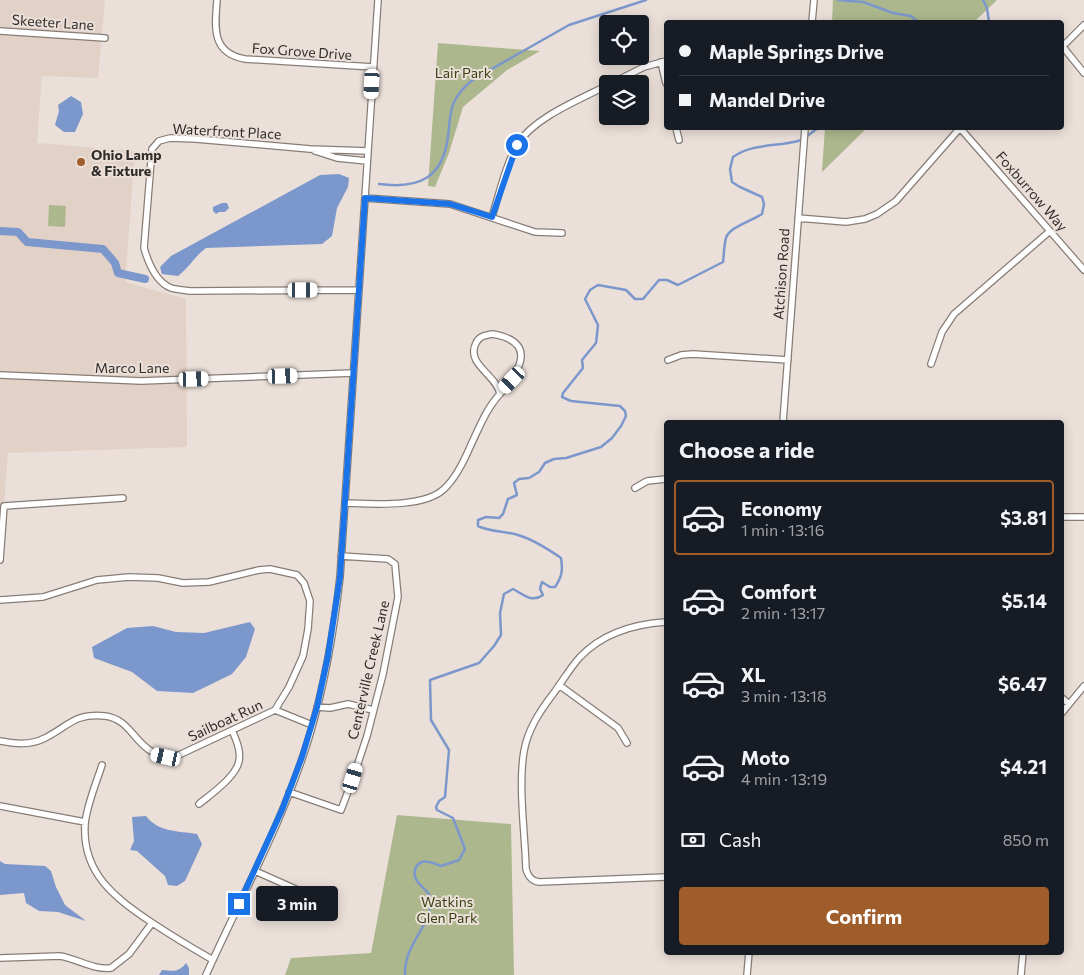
<!DOCTYPE html>
<meta charset="utf-8">
<style>
:root{--surface:#171b24;--page:#20242c;--text:#f1f3f6;--muted:#9ea1a6;--line:#363941;--accent:#a05d2c}
body{margin:0;font-family:Commissioner,sans-serif;background:var(--page);color:var(--text);height:100vh;display:flex;flex-direction:column;font-size:19px;white-space:nowrap}
*{box-sizing:border-box;margin:0}
p{font-size:16px;color:var(--muted)}
.icon{flex:none;width:28px;height:28px;fill:none;stroke:currentColor;stroke-width:2;stroke-linecap:round;stroke-linejoin:round}
.map{position:relative;flex:1;overflow:hidden}
.details{position:absolute;left:664px;top:420px;width:400px;height:535px;display:flex;flex-direction:column;background:var(--surface);border-radius:5px;box-shadow:0 2px 12px #0003}
.details>*{flex:none}
.banner{position:absolute;left:664px;top:20px;width:400px;height:110px;border-radius:5px;box-shadow:0 2px 12px #0003;display:grid;align-content:center;height:110px;padding:0 15px;background:var(--surface)}
.buttons{position:absolute;left:599px;top:15px;display:grid;gap:10px}
.buttons a{display:grid;place-items:center;width:50px;height:50px;border-radius:5px;background:var(--surface);box-shadow:0 2px 12px #0003;font-size:25px}
.end{position:absolute;width:22px;height:22px;margin:-11px;border:6px solid #1a73e8;background:#fff;box-shadow:0 0 0 2px #fff}
.from{border-radius:50%}
.bubble{position:absolute;height:35px;border-radius:5px;background:var(--surface);box-shadow:0 2px 12px #0003;font-size:16px;font-weight:700;line-height:35px;text-align:center}
.car{position:absolute;width:15px;height:30px;margin:-15px -8px;border-radius:6px;box-shadow:0 0 4px 1px #0007;background:linear-gradient(#fff 24%,#345 0 40%,#fff 0 76%,#345 0 86%,#fff 0)}
.banner b{display:flex;align-items:center;gap:18px;height:48px;font-size:19px}
.banner b+b{border-top:1px solid var(--line)}
.banner i{width:12px;height:12px;background:var(--text)}
ul{padding:0;list-style:none}
li{display:flex;align-items:center;gap:15px;height:75px;margin:0 10px 8px;padding:0 5px;border:2px solid transparent;border-radius:5px}
li div{flex:1}
li b{display:block;font-size:19px}
li em{font-style:normal;font-weight:700}
li.on{border-color:var(--accent)}
li>.icon{width:45px;height:45px;stroke-width:1.5}
h2{padding:0 15px;font-size:22px;line-height:60px}
.pay{display:flex;align-items:center;gap:12px;height:55px;padding:0 15px;font-size:19px}
.pay p{margin-inline-start:auto}
.primary-button{display:flex;gap:10px;margin-top:auto;padding:10px 15px}
.primary-button a{flex:1;height:58px;border-radius:5px;background:var(--accent);color:#fff;font-size:20px;font-weight:700;line-height:58px;text-align:center}
.map>svg:first-child{display:block}
.built{fill:#e2d1c6}
.green{fill:#adb78d}
.water{fill:#7c97cb}
.lines{fill:none;stroke-linecap:round;stroke-linejoin:round}
.stream{stroke:#7c97cb;stroke-width:2.5}
.canal{stroke:#7c97cb;stroke-width:8}
.street-casing{stroke:#877d77;stroke-width:8}
.street{stroke:#fff;stroke-width:5.5}
.route{stroke:#1a73e8;stroke-width:6}
.poi-dot{fill:#a05d2c;stroke:#ebe0d9;stroke-width:2}
.labels{text-anchor:middle;dominant-baseline:central;stroke-width:4;stroke-linejoin:round;paint-order:stroke}
.street-label{font-size:14px;fill:#302c2a;stroke:#ebe0d9}
.park-label{font-size:14px;fill:#394113;stroke:#ebe0d9}
.poi-label{font-size:14px;font-weight:bold;fill:#302c2a;stroke:#ebe0d9;text-anchor:start}
</style>
<div class="map">
<svg width="1084" height="975" viewBox="0 0 1084 975">
<rect width="100%" height="100%" fill="#ebe0d9"/>
<path class="built" d="M0,0H105L98,78L42,76L37,143L135,151L125,282L186,299L187,447L8,453L0,560Z"/>
<path class="green" d="M833,0H997L974,22H832Z
M438,43L540,51L507,70L463,107L449,153L435,187L428,186Z
M825,128H867L822,172V171Z
M49,205L66,206L65,227L48,226Z
M397,815L511,824L514,975H285L291,958L371,953Z"/>
<path class="water" d="M71,96L81,102L83,114L75,132H64L55,125L59,111L58,105Z
M339,174L349,178L348,187L337,208L332,236L322,244L206,248C194,257 190,267 178,276L162,274L160,267L171,256L320,175Z
M222,203H227L229,208L225,212H219L216,214L213,211V207Z
M250,622L255,629L246,657L232,674L193,693L157,691L132,672L94,658L92,647L127,628L153,626L176,632L204,633Z
M146,816C158,832 178,831 197,834L202,844L185,881L177,886L168,885L165,876L137,851L130,850L134,841L132,817Z
M0,861L5,864L45,866L51,871L56,887L65,905L86,921L58,912L39,911L26,903L24,893L0,895Z
M186,963L189,968V975H159L162,970C173,971 178,973 186,963Z"/>
<g class="lines">
<path class="stream" d="M838,0L863,2L893,13L911,16L917,21L916,22
M983,0L987,8L989,22
M379,184C418,189 443,179 448,136C450,125 449,113 454,102C459,92 466,85 474,79L569,25L646,0
M405,975C404,945 429,928 431,903C433,889 411,885 415,870C419,856 433,863 441,866L459,860L465,849L453,818L437,810L436,807L439,801L445,797L449,750L431,720L430,680L479,663L494,646L501,635L500,613L504,594L513,589C524,595 532,603 543,595L540,589L542,582L550,587H555C562,577 563,570 561,558C548,549 532,539 518,535C504,531 491,532 478,526V520L486,517L499,518L503,514L508,499L517,495L514,483L519,479L529,478L539,472L545,463L554,459L566,458L601,447L612,438L621,426L626,416L625,411L620,406L571,401L562,397L563,393L583,368L582,360L596,343L598,325L585,299L590,290L598,285L626,290L635,299H643L659,280H667L678,285L723,262C724,254 724,245 726,238C729,227 752,221 762,214L764,204L762,197L740,187L732,182L730,169L733,157C753,143 776,147 798,141C805,139 812,132 818,128"/>
<path class="canal" d="M0,231L18,232L27,242L103,249L115,263L118,273L145,279"/>
<g class="street-casing">
<path id="street" d="M217,0C215,27 211,53 245,59L373,67
M812,22L814,0
M0,31L105,38
M1063,47L1084,73
M1061,48L1084,25
M661,62L666,83
M610,84L644,67L666,61
M676,128L679,140
M960,128L1084,270
M315,151L337,158L367,161
M365,198L450,204L535,232L562,233
M492,217C499,195 506,163 518,144C533,118 581,99 608,85
M798,218L846,222L865,219L877,214L896,201L960,128
M359,290L191,291C185,290 177,290 171,288C156,282 148,262 144,248L152,149L159,141L170,138L196,139L310,149L368,151
M493,334C537,342 521,370 500,394C497,375 465,364 476,343C479,336 486,335 493,334Z
M668,360L681,355L693,354L788,360
M931,364L942,332L954,314L1050,231
M0,375L141,381L353,373
M783,422L805,128
M635,488L647,481L666,479
M345,503C372,504 424,508 444,489C456,478 464,461 470,447C479,428 486,409 500,394
M1061,517H1084
M0,560L4,506L123,498
M0,600L43,597L97,580L129,577L158,578L183,583L209,582L259,570L270,569L297,575L304,583L310,601L308,629L303,656L289,687L275,710L179,755C135,762 138,720 105,716C74,713 69,726 45,738C32,745 14,744 0,741
M666,622C634,624 603,633 580,657C570,668 562,682 553,694C540,711 528,729 524,751C518,786 525,833 526,869C528,876 531,881 539,882L666,877
M559,685L618,728L627,743
M1061,697L1069,704
M317,707L330,708L348,704L373,710
M275,710L312,725
M1061,714L1084,686
M102,765C96,784 87,804 85,824C82,873 114,897 151,922C172,936 192,948 213,960
M289,792L341,810L353,778L367,736L383,674L398,597L395,564L388,559L341,556
M199,804C211,794 236,777 239,761C241,750 236,740 232,730
M0,806L85,822
M255,871L300,891
M0,958L60,956C78,959 93,970 111,968L129,954L152,923
M206,975C242,895 285,818 310,734C325,683 334,630 340,577L378,0
M747,975L749,952
M1021,975L1023,952"/>
</g>
<use href="#street" class="street"/>
</g>
<g class="lines">
<path class="route" d="M239,904L282,810L302,757L317,707L328,656L340,577L365,198L450,204L492,217L517,145"/>
</g>
<circle class="poi-dot" cx="81" cy="162" r="5"/>
<g class="labels">
<g class="street-label">
<text transform="translate(53 22) rotate(4)">Skeeter Lane</text>
<text transform="translate(302 51) rotate(4)">Fox Grove Drive</text>
<text transform="translate(227 131) rotate(3)">Waterfront Place</text>
<text transform="translate(1032 191) rotate(49)">Foxburrow Way</text>
<text transform="translate(781 274) rotate(-86)">Atchison Road</text>
<text x="132" y="367">Marco Lane</text>
<text transform="translate(368 670) rotate(-77)">Centerville Creek Lane</text>
<text transform="translate(225 720) rotate(-25)">Sailboat Run</text>
</g>
<g class="park-label">
<text x="463" y="72">Lair Park</text>
<text x="447" y="901">Watkins<tspan x="447" dy="16">Glen Park</tspan></text>
</g>
<g class="poi-label">
<text x="91" y="154">Ohio Lamp<tspan x="91" dy="16">&amp; Fixture</tspan></text>
</g>
</g>
</svg>
<div class="buttons">
<a><svg class="icon" aria-label="locate" viewBox="0 0 24 24"><circle cx="12" cy="12" r="6"/><path d="M12 2v4M12 18v4M2 12h4M18 12h4"/></svg></a>
<a><svg class="icon" aria-label="layers" viewBox="0 0 24 24"><path d="M12 4l9 5-9 5-9-5zM3 14l9 5 9-5"/></svg></a>
</div>
<i class="end from" style="left:517px;top:145px"></i>
<i class="end" style="left:239px;top:904px"></i>
<div class="bubble" style="left:256px;top:886px;width:82px">3 min</div>
<i class="car" style="left:372px;top:84px;rotate:183deg"></i>
<i class="car" style="left:303px;top:290px;rotate:90deg"></i>
<i class="car" style="left:283px;top:376px;rotate:88deg"></i>
<i class="car" style="left:194px;top:379px;rotate:88deg"></i>
<i class="car" style="left:512px;top:380px;rotate:223deg"></i>
<i class="car" style="left:166px;top:757px;rotate:283deg"></i>
<i class="car" style="left:353px;top:778px;rotate:17deg"></i>
<div class="banner">
<b><i class="from"></i>Maple Springs Drive</b>
<b><i></i>Mandel Drive</b>
</div>
<section class="details">
<h2>Choose a ride</h2>
<ul>
<li class="on"><svg class="icon" aria-label="car" viewBox="0 0 24 24"><path d="M5 17H2v-5l4-1 3-4h7l3 4 3 1v5h-3M9 17h6M6 11h13"/><circle cx="7" cy="17" r="2"/><circle cx="17" cy="17" r="2"/></svg><div><b>Economy</b><p>1 min · 13:16</p></div><em>$3.81</em></li>
<li><svg class="icon" aria-label="car" viewBox="0 0 24 24"><path d="M5 17H2v-5l4-1 3-4h7l3 4 3 1v5h-3M9 17h6M6 11h13"/><circle cx="7" cy="17" r="2"/><circle cx="17" cy="17" r="2"/></svg><div><b>Comfort</b><p>2 min · 13:17</p></div><em>$5.14</em></li>
<li><svg class="icon" aria-label="car" viewBox="0 0 24 24"><path d="M5 17H2v-5l4-1 3-4h7l3 4 3 1v5h-3M9 17h6M6 11h13"/><circle cx="7" cy="17" r="2"/><circle cx="17" cy="17" r="2"/></svg><div><b>XL</b><p>3 min · 13:18</p></div><em>$6.47</em></li>
<li><svg class="icon" aria-label="car" viewBox="0 0 24 24"><path d="M5 17H2v-5l4-1 3-4h7l3 4 3 1v5h-3M9 17h6M6 11h13"/><circle cx="7" cy="17" r="2"/><circle cx="17" cy="17" r="2"/></svg><div><b>Moto</b><p>4 min · 13:19</p></div><em>$4.21</em></li>
</ul>
<div class="pay"><svg class="icon" aria-label="cash" viewBox="0 0 24 24"><path d="M3 7h18v10H3z"/><circle cx="12" cy="12" r="2"/></svg>Cash<p>850 m</p></div>
<div class="primary-button"><a>Confirm</a></div>
</section>
</div>
